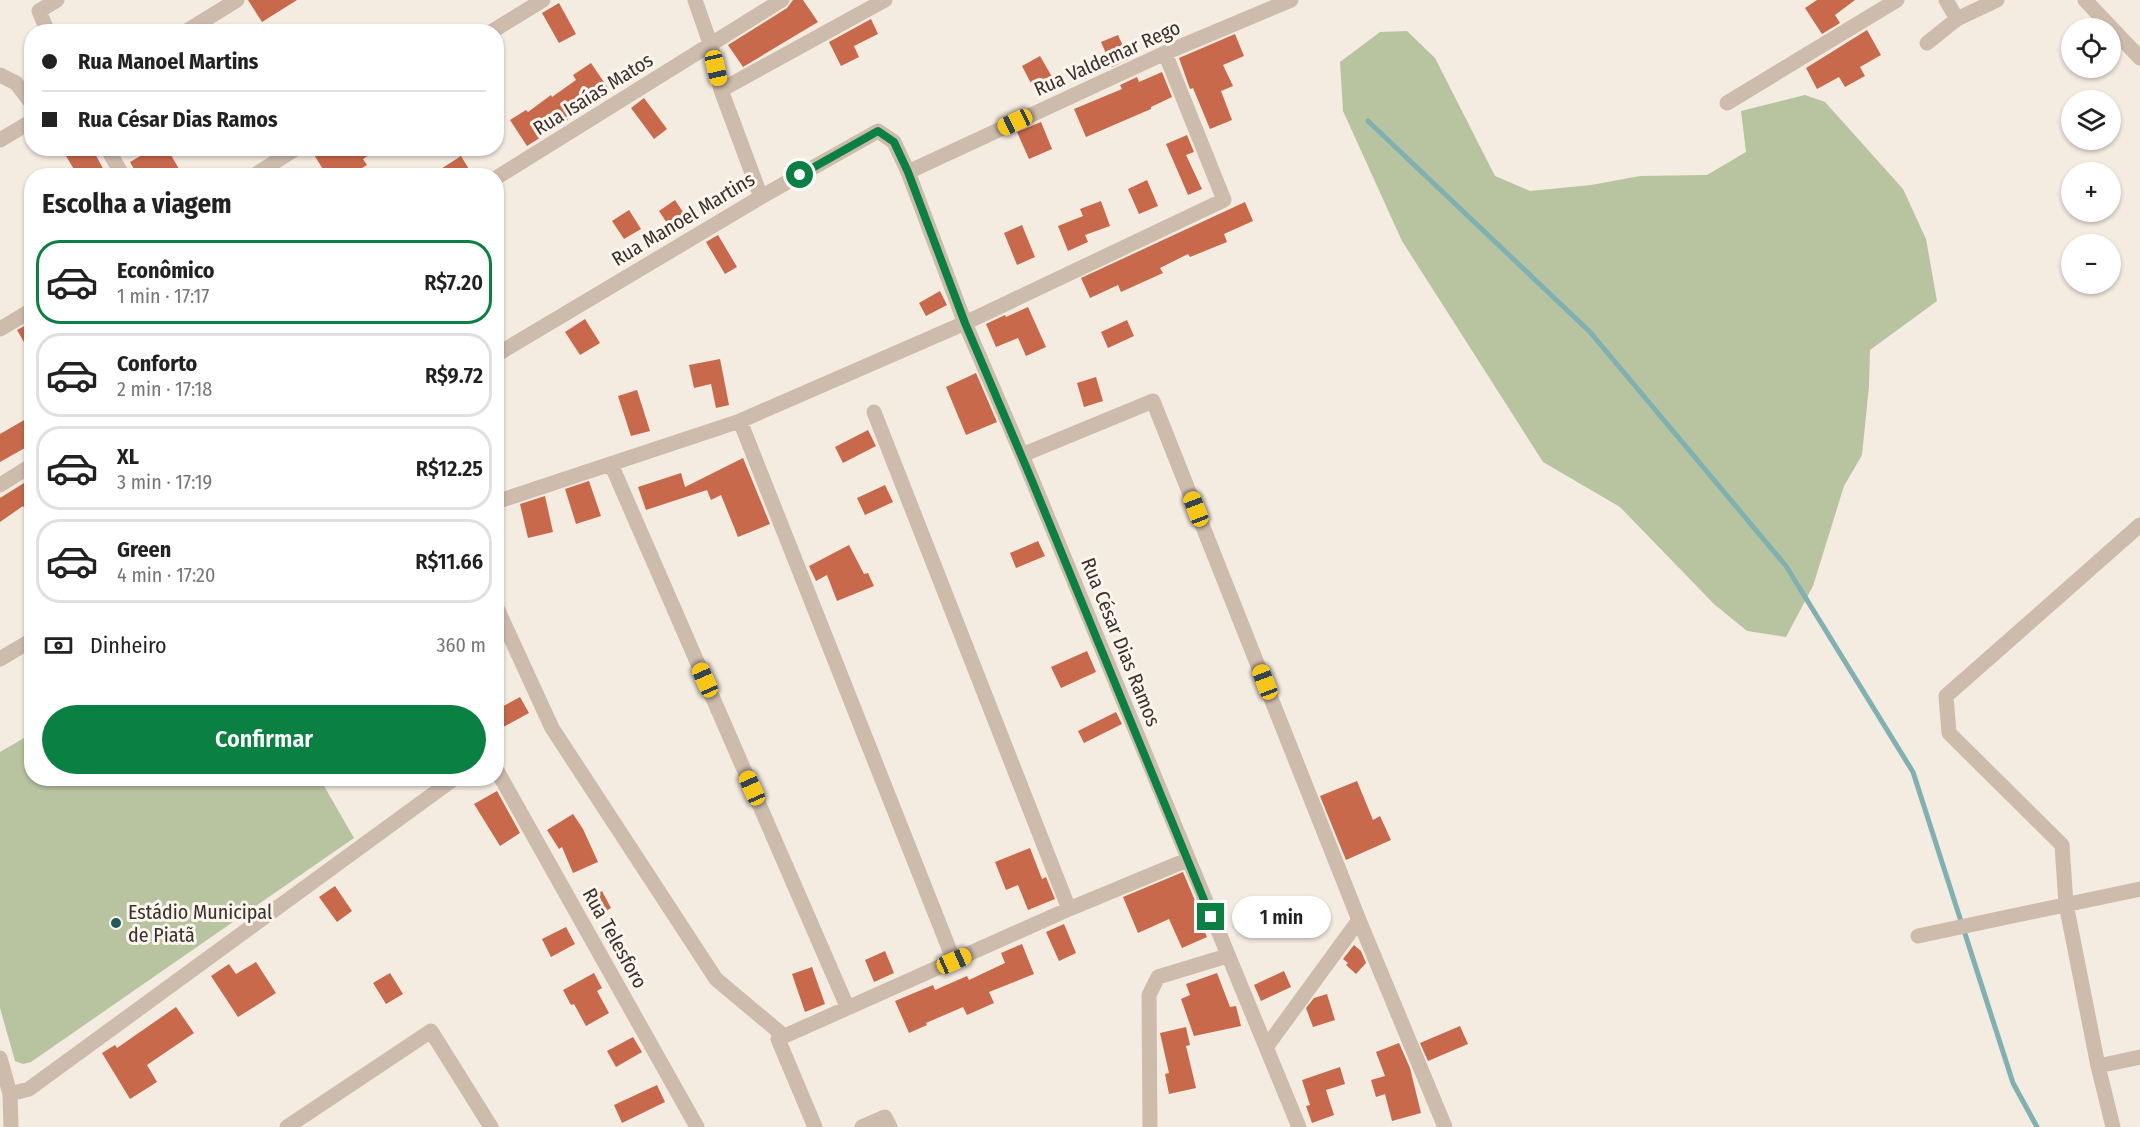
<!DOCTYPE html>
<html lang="pt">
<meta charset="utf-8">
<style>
:root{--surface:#fff;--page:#f6f6f6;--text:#222;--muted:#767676;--line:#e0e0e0;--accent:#0b8043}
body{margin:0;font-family:"Fira Sans Condensed",sans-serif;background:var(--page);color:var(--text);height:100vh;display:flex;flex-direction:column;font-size:22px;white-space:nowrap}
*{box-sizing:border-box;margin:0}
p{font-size:20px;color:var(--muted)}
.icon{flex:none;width:33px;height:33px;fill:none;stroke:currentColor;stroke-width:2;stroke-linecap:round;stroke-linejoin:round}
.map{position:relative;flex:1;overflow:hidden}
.panel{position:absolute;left:24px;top:168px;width:480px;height:618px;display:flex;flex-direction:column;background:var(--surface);border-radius:24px;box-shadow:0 2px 4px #0004}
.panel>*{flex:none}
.hud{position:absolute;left:24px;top:24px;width:480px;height:132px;border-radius:24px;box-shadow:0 2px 4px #0004;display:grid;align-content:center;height:132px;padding:0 18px;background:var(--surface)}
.fabs{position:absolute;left:2061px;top:18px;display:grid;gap:12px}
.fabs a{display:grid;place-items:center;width:60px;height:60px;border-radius:50%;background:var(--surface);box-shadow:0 2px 4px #0004;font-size:30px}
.end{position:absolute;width:27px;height:27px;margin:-14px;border:8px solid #0b8043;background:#fff;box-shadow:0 0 0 3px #fff}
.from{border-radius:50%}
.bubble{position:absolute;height:42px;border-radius:21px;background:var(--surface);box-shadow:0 2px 4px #0004;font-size:20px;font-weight:600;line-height:42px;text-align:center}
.car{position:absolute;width:18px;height:36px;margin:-18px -9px;border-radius:8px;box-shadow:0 0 4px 2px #0007;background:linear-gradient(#f5c518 24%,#345 0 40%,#f5c518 0 76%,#345 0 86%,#f5c518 0)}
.hud b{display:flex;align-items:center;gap:21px;height:57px;font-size:22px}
.hud b+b{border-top:2px solid var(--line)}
.hud i{width:15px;height:15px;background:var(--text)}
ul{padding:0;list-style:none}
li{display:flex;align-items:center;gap:18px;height:84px;margin:0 12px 9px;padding:0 6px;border:3px solid var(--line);border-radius:24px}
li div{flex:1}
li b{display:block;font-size:22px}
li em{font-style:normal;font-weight:600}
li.current{border-color:var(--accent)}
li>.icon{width:54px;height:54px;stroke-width:1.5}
h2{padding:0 18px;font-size:27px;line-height:72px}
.pay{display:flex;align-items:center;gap:15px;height:66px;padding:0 18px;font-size:22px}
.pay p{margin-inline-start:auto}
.action{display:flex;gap:12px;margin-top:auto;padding:12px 18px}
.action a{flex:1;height:69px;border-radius:36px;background:var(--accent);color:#fff;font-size:24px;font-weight:600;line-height:69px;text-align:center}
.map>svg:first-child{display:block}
.green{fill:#b8c4a0}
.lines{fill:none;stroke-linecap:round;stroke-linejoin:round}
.stream{stroke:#7fb0b2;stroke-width:5}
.building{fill:#c8694b}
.minor{stroke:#cdbbac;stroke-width:15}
.route{stroke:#0b8043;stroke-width:8}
.poi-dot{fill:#1f5a5e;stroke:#fbf5ee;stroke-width:2}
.labels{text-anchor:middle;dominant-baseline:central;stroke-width:6;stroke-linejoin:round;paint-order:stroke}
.street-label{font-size:20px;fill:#3b302b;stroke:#fbf5ee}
.poi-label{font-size:20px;fill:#3b302b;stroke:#fbf5ee;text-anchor:start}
</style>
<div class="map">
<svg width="2140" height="1127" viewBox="0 0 2140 1127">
<rect width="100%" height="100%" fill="#f4ebe1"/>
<path class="green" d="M1407,31L1435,58L1495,176L1530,191L1591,185L1640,176L1707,175L1746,152L1741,111L1805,95L1825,102L1903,189L1926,239L1937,301L1870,350L1869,386L1862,455L1844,486L1813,586L1786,637L1747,631L1714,604L1620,507L1543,462L1402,241L1343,111L1340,62L1380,32Z
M31,734L32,778L320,779L354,838L31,1062L23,1064L15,1061L0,1008V752Z"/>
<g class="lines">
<path class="stream" d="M1368,121L1590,332L1786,566L1913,772L2013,1083L2037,1127"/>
</g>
<path class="building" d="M248,0H297L262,22Z
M793,0H803L818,22L743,67L728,45L787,8Z
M1817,0H1855L1835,15L1840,23L1822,34L1805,8Z
M559,3L576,34L559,43L542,13Z
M871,19L878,34L854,46L859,57L841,66L829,42Z
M1867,30L1881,55L1860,67L1865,76L1845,87L1839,77L1817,89L1806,68Z
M1235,34L1244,56L1223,65L1233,86L1221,91L1232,120L1210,129L1193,88L1190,89L1179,58Z
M1118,35L1129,59L1112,67L1101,42Z
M1040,56L1055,82L1036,93L1022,66Z
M591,63L610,91L592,104L589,100L566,117L568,120L527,146L510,120L526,110L528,112L551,95L552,97L576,80L573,75Z
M1162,72L1172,97L1151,107V109L1086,137L1074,109L1122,89L1120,85L1137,77L1139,82Z
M644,98L667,129L654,139L631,108Z
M1041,122L1052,149L1029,159L1017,132Z
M1187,135L1194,152L1186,155L1202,189L1188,195L1166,144Z
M79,148H92L107,176H78L66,156Z
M154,148H167L183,176H138L130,162Z
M310,148H380L363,159L367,165L354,173L352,168L340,176H327Z
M461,156L473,176H430Z
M1147,180L1158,206L1139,214L1128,189Z
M675,200L689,221L673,232L659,211Z
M1101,201L1110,226L1085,235L1088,242L1068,251L1058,226L1083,216L1080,209Z
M1245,202L1253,221L1224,234L1227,242L1190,257L1188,254L1160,268L1163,273L1121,292L1118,285L1090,298L1081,278Z
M629,210L641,229L624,239L612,221Z
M1022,225L1035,257L1017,265L1004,233Z
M718,235L737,267L725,274L706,242Z
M940,291L947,305L926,316L919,303Z
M1028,307L1046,347L1026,356L1018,338L996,347L986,324L1005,315L1006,317Z
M585,319L600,343L580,355L565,332Z
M1127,320L1134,336L1108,348L1101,332Z
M32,322V356L17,330Z
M720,359L729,405L716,408L711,384L694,388L689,365Z
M976,373L997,422L966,435L946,387Z
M1096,377L1103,401L1084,407L1077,383Z
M637,390L650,431L631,436L618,396Z
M26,419L32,431V444L0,462V434Z
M868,430L876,446L843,463L835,447Z
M743,458L770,524L738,537L721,495L711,500L707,490L646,510L638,487L681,473L685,487Z
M32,478V521L23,506L0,522V498Z
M589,481L601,516L576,524L565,489Z
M885,485L893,502L865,515L857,498Z
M545,496L553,532L528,538L520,504Z
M1038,541L1045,556L1016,568L1010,553Z
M849,545L864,574L868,573L874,586L837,601L827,575L816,581L809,566Z
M1087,651L1096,672L1061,688L1051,667Z
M520,697L529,713L496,731V710Z
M1116,712L1122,724L1084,743L1078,731Z
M1357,781L1373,820L1380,816L1391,840L1346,860L1320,796Z
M497,791L520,833L500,846L474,804Z
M573,814L583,829L598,862L573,873L562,847L559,849L547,830Z
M1030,848L1042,879L1046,877L1055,899L1028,910L1018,885L1006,890L995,862Z
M1183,872L1201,915L1199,917L1207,937L1182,948L1169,919L1138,933L1123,897Z
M335,886L352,911L337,922L319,897Z
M602,891L611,908L594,918L585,901Z
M1064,924L1076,953L1059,961L1046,932Z
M566,927L575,944L551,957L542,939Z
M1022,944L1034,974L989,992L994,1003L967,1015L963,1007L926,1023L927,1025L909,1033L895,1001L933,985L935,990L967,976L969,980L1005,963L1001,953Z
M1354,945L1361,951L1366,963L1356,974L1346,965L1348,963L1343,959Z
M885,951L894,973L874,982L865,960Z
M256,962L276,993L238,1017L211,976L229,964L236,974Z
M812,967L825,1004L805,1012L792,974Z
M1284,971L1291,987L1261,1001L1254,985Z
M390,973L403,994L386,1004L373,983Z
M594,973L602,988L597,991L609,1013L586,1026L574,1004L571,1005L563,990Z
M1217,973L1230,1007L1236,1006L1241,1026L1194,1036L1181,999L1190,995L1186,984Z
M1327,994L1335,1020L1313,1027L1306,1008L1314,998Z
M176,1007L194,1033L147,1065L157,1082L130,1099L102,1053L115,1045L117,1048Z
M1460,1026L1468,1044L1428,1061L1420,1043Z
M1186,1027L1190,1045L1186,1046L1196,1088L1169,1094L1165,1074L1169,1073L1160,1033Z
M633,1037L642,1052L616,1067L607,1051Z
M1399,1043L1410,1068L1421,1113L1392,1121L1385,1094L1376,1097L1371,1080L1385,1076L1376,1052Z
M1340,1067L1345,1084L1326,1090L1334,1115L1312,1123L1306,1106L1310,1105L1302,1080Z
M657,1085L665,1102L622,1123L614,1105Z"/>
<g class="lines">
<path class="minor" d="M695,0L711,46L721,90L761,197
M1946,0L1957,19
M2085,0L2140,58
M48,32L39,11L57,0
M185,32L237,0
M491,32L543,0
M1927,43L1957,19L1997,0
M0,75L16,83L32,104
M721,90L885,0
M1727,103L1897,0
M0,140L32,121
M107,148L123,176
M908,172L1165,53L1291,0
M253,176L297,148
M496,178L782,0
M0,329L32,310
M496,355L761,197L878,131L894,142L908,172L965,323L1022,455L1299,1127
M874,412L1069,909
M740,421L954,961
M1022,455L1153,401L1359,920L1445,1127
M611,464L846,1004
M0,485L32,465
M496,502L740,421L965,323L1224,200L1165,53
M496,606L552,728L716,979L784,1036
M0,659L32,640
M496,769L697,1127
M1918,936L2140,889
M1267,1046L1359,920
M0,1058L10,1094L11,1127
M2098,1066L2140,1057
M10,1094L29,1089L455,778
M287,1127L431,1031L491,1127
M815,1127L778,1039L1069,909L1187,860
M862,1127L885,1117L890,1127
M1150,1127L1149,995L1158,977L1227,956
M2113,1127L2098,1066L2066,904L2062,845L1949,733L1946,696L2140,525"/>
</g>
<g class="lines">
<path class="route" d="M800,175L878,131L894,142L908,172L965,323L1030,476L1211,917"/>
</g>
<circle class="poi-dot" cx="116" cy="923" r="6"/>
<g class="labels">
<g class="street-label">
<text transform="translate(1107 58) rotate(-24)">Rua Valdemar Rego</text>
<text transform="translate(593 94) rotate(-32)">Rua Isaías Matos</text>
<text transform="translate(683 219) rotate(-31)">Rua Manoel Martins</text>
<text transform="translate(1121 642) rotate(68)">Rua César Dias Ramos</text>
<text transform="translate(615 938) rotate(61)">Rua Telesforo</text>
</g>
<g class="poi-label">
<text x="128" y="912">Estádio Municipal<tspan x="128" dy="23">de Piatã</tspan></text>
</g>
</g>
</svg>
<div class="fabs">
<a><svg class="icon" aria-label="locate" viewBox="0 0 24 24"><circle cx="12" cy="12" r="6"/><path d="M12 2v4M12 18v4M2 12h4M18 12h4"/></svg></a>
<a><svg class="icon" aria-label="layers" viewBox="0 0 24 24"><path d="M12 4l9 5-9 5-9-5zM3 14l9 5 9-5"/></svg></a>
<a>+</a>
<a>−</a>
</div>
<i class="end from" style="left:800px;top:175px"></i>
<i class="end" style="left:1211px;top:917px"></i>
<div class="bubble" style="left:1232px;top:896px;width:99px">1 min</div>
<i class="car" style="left:716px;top:68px;rotate:167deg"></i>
<i class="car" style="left:1015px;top:122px;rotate:245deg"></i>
<i class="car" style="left:1196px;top:509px;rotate:339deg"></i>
<i class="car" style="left:705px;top:680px;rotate:336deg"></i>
<i class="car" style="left:1265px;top:682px;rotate:339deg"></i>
<i class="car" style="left:752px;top:788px;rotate:336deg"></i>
<i class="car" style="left:954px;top:961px;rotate:66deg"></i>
<div class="hud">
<b><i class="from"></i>Rua Manoel Martins</b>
<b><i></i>Rua César Dias Ramos</b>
</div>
<section class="panel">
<h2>Escolha a viagem</h2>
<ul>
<li class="current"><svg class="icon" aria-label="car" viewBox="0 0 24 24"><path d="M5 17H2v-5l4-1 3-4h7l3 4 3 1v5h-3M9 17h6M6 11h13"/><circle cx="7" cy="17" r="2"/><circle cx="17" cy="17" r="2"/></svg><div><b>Econômico</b><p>1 min · 17:17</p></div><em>R$7.20</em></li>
<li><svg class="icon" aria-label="car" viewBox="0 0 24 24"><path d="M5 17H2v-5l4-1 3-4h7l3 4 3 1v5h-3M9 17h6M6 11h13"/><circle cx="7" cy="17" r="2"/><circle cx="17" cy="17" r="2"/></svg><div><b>Conforto</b><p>2 min · 17:18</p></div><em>R$9.72</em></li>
<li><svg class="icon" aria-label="car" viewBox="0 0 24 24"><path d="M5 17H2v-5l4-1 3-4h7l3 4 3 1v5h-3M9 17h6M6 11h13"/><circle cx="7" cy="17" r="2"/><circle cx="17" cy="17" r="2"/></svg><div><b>XL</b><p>3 min · 17:19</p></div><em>R$12.25</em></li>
<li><svg class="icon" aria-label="car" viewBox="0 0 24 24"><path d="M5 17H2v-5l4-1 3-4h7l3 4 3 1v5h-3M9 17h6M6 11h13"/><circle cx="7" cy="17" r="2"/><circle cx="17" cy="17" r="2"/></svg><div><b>Green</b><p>4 min · 17:20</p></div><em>R$11.66</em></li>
</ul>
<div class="pay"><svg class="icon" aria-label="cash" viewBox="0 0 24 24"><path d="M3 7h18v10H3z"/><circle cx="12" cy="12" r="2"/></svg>Dinheiro<p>360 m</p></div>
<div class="action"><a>Confirmar</a></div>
</section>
</div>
